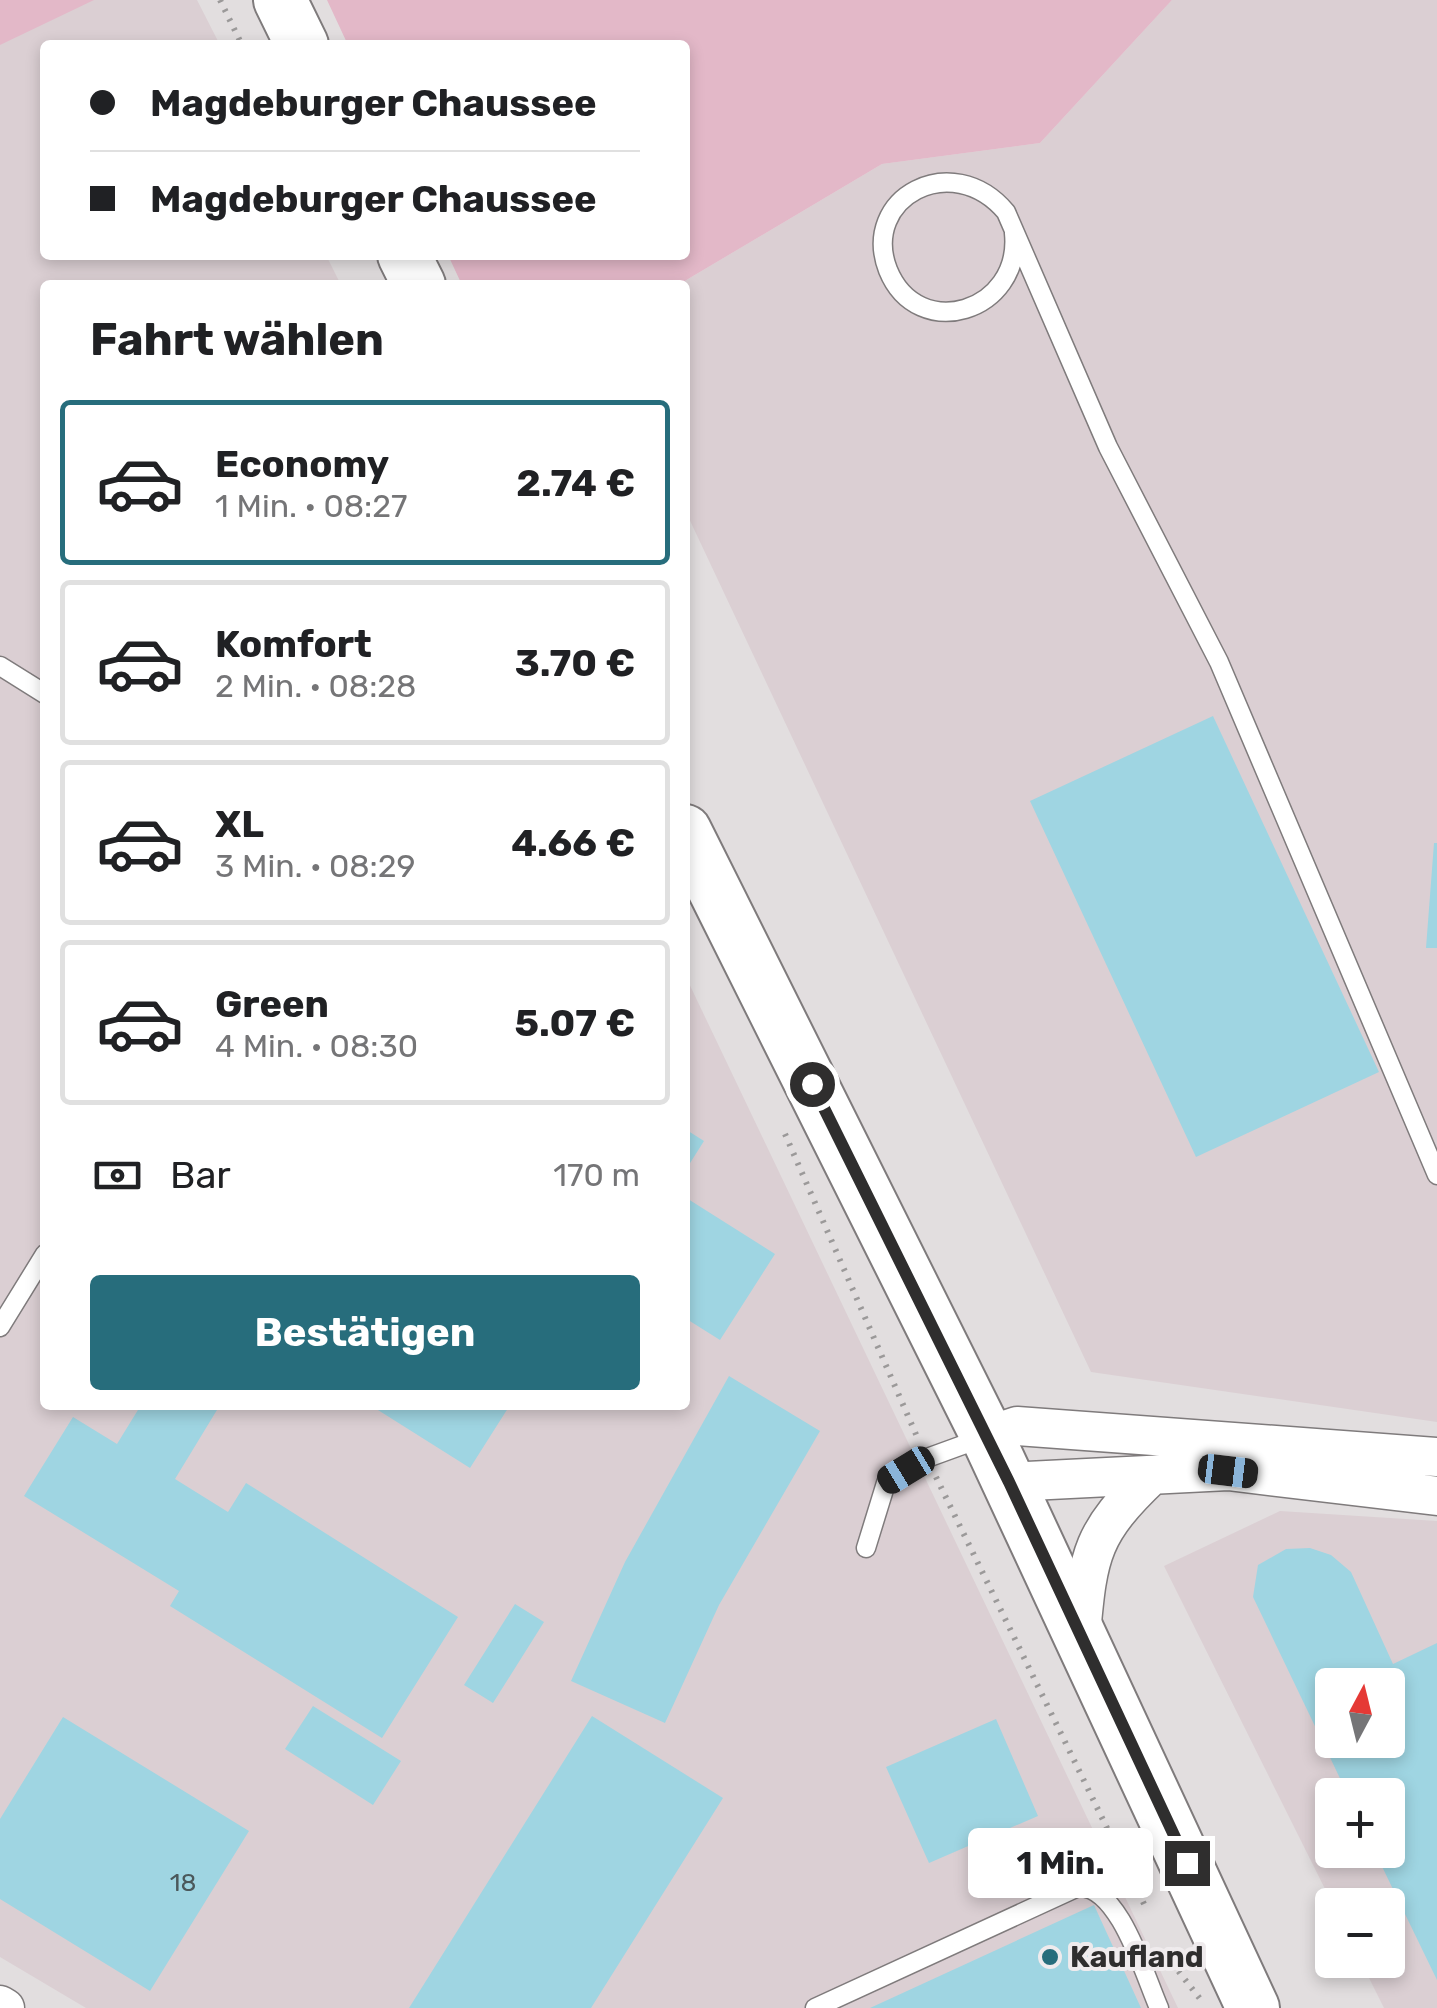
<!DOCTYPE html>
<html lang="de">
<meta charset="utf-8">
<style>
:root{--surface:#fff;--page:#f6f6f6;--text:#202124;--muted:#757577;--line:#e0e0e0;--accent:#276d7c}
body{margin:0;font-family:Rubik,sans-serif;background:var(--page);color:var(--text);height:100vh;display:flex;flex-direction:column;font-size:38px;white-space:nowrap}
*{box-sizing:border-box;margin:0}
p{font-size:32px;color:var(--muted)}
.icon{flex:none;width:55px;height:55px;fill:none;stroke:currentColor;stroke-width:2;stroke-linecap:round;stroke-linejoin:round}
.map{position:relative;flex:1;overflow:hidden}
.panel{position:absolute;left:40px;top:280px;width:650px;height:1130px;display:flex;flex-direction:column;background:var(--surface);border-radius:10px;box-shadow:0 5px 15px #0003}
.panel>*{flex:none}
.banner{position:absolute;left:40px;top:40px;width:650px;height:220px;border-radius:10px;box-shadow:0 5px 15px #0003;display:grid;align-content:center;height:220px;padding:0 50px;background:var(--surface)}
.needle{width:65px;rotate:7deg}
.controls{position:absolute;left:1315px;top:1668px;display:grid;gap:20px}
.controls a{display:grid;place-items:center;width:90px;height:90px;border-radius:10px;background:var(--surface);box-shadow:0 5px 15px #0003;font-size:50px}
.end{position:absolute;width:45px;height:45px;margin:-22px;border:12px solid #2f2e2e;background:#fff;box-shadow:0 0 0 5px #fff}
.from{border-radius:50%}
.bubble{position:absolute;height:70px;border-radius:10px;background:var(--surface);box-shadow:0 5px 15px #0003;font-size:32px;font-weight:700;line-height:70px;text-align:center}
.car{position:absolute;width:30px;height:60px;margin:-30px -15px;border-radius:12px;box-shadow:0 0 8px 2px #0007;background:linear-gradient(#222 24%,#8ab4d8 0 40%,#222 0 76%,#8ab4d8 0 86%,#222 0)}
.banner b{display:flex;align-items:center;gap:35px;height:95px;font-size:38px}
.banner b+b{border-top:2px solid var(--line)}
.banner i{width:25px;height:25px;background:var(--text)}
ul{padding:0;list-style:none}
li{display:flex;align-items:center;gap:30px;height:165px;margin:0 20px 15px;padding:0 30px;border:5px solid var(--line);border-radius:10px}
li div{flex:1}
li b{display:block;font-size:38px}
li em{font-style:normal;font-weight:700}
li.on{border-color:var(--accent)}
li>.icon{width:90px;height:90px;stroke-width:1.5}
h2{padding:0 50px;font-size:45px;line-height:120px}
.pay{display:flex;align-items:center;gap:25px;height:110px;padding:0 50px;font-size:38px}
.pay p{margin-inline-start:auto}
.primary-button{display:flex;gap:20px;margin-top:auto;padding:20px 50px}
.primary-button a{flex:1;height:115px;border-radius:10px;background:var(--accent);color:#fff;font-size:40px;font-weight:700;line-height:115px;text-align:center}
.map>svg:first-child{display:block}
.built{fill:#dbcfd3;fill-rule:evenodd}
.green{fill:#e3b8c8}
.building{fill:#9fd5e2;fill-rule:evenodd}
.lines{fill:none;stroke-linecap:round;stroke-linejoin:round}
.lane-casing{stroke:#7f7b7c;stroke-width:21}
.street-casing{stroke:#7f7b7c;stroke-width:41}
.secondary-casing{stroke:#7f7b7c;stroke-width:56}
.path{stroke:#9b9999;stroke-width:6;stroke-dasharray:2.5 8;stroke-linecap:butt}
.lane{stroke:#fff;stroke-width:18}
.street{stroke:#fff;stroke-width:38}
.secondary{stroke:#fff;stroke-width:52}
.route{stroke:#2f2e2e;stroke-width:12}
.poi-dot{fill:#276d7c;stroke:#efebed;stroke-width:4}
.labels{text-anchor:middle;dominant-baseline:central;stroke-width:8;stroke-linejoin:round;paint-order:stroke}
.number-label{font-size:25px;fill:#4b585b}
.poi-label{font-size:30px;font-weight:bold;fill:#2f2e2e;stroke:#efebed;text-anchor:start}
</style>
<div class="map">
<svg width="1437" height="2008" viewBox="0 0 1437 2008">
<rect width="100%" height="100%" fill="#e2dedf"/>
<path class="built" d="M0,0H197L220,45H45V255H326L341,285H45V1405H685V975L1178,2008H86L0,1957Z
M1172,0H1437V1422L1091,1372L685,510V285H678L882,164L1040,143Z
M1280,1511L1437,1521V2008H1384L1360,1960H1388V1905H1333L1164,1566ZM1332,1685H1388V1740H1332ZM1332,1795H1388V1850H1332Z"/>
<path class="green" d="M0,0H94L0,45Z
M327,0H1172L1040,143L882,164L678,285H462L448,255H685V45H348Z"/>
<path class="building" d="M1213,716L1379,1072L1196,1157L1030,801Z
M1434,843H1437V948H1426Z
M685,1129L704,1141L685,1171Z
M688,1199L775,1254L720,1340L685,1318Z
M729,1376L820,1431L719,1605L665,1723L571,1681L625,1562Z
M141,1405H220L175,1479L228,1512L246,1483L458,1617L382,1738L170,1606L179,1591L24,1496L73,1417L117,1444Z
M370,1405H510L470,1468Z
M1310,1548L1331,1555L1351,1572L1393,1664L1437,1643V1980L1374,1850H1388V1795H1348L1253,1597L1258,1565L1286,1549ZM1332,1685H1388V1740H1332Z
M515,1604L544,1622L493,1703L464,1685Z
M313,1706L401,1761L373,1805L285,1749Z
M592,1716L723,1798L591,2008H409Z
M63,1717L249,1831L150,1991L0,1899V1819Z
M996,1719L1038,1816L929,1863L886,1767Z
M1094,1905L1141,2008H870Z"/>
<g class="lines">
<g class="lane-casing">
<path id="lane" d="M1014,233C1022,312 918,344 888,270C860,198 952,148 1006,212L1108,447L1219,662L1437,1175
M0,666L45,694
M0,1327L45,1254
M866,1548L886,1483L927,1458L982,1438
M815,2008L1078,1887C1119,1885 1144,1974 1159,2008"/>
</g>
<g class="street-casing">
<path id="street" d="M987,1436L1017,1426L1437,1457
M1009,1482L1228,1471L1437,1496
M1081,1634C1088,1553 1092,1532 1152,1475
M0,2005L5,2008"/>
</g>
<g class="secondary-casing">
<path id="secondary" d="M280,0L302,45
M404,255L419,285
M685,831L987,1436L1253,2008"/>
</g>
<path class="path" d="M220,0L242,45
M785,1134L918,1439
M936,1477L1145,1906
M1172,1963L1201,2000"/>
<use href="#lane" class="lane"/>
<use href="#street" class="street"/>
<use href="#secondary" class="secondary"/>
</g>
<g class="lines">
<path class="route" d="M812,1084L1009,1482L1187,1863"/>
</g>
<circle class="poi-dot" cx="1050" cy="1957" r="10"/>
<g class="labels">
<g class="number-label">
<text x="183" y="1882">18</text>
</g>
<g class="poi-label">
<text x="1070" y="1957">Kaufland</text>
</g>
</g>
</svg>
<div class="controls">
<a><svg class="needle" viewBox="-14 -14 28 28"><path d="M0-13l5 13h-10z" fill="#e53935"/><path d="M0 13l5-13h-10z" fill="#757577"/></svg></a>
<a>+</a>
<a>−</a>
</div>
<i class="end from" style="left:812px;top:1084px"></i>
<i class="end" style="left:1187px;top:1863px"></i>
<div class="bubble" style="left:968px;top:1828px;width:185px">1 Min.</div>
<i class="car" style="left:906px;top:1470px;rotate:239deg"></i>
<i class="car" style="left:1228px;top:1471px;rotate:97deg"></i>
<div class="banner">
<b><i class="from"></i>Magdeburger Chaussee</b>
<b><i></i>Magdeburger Chaussee</b>
</div>
<section class="panel">
<h2>Fahrt wählen</h2>
<ul>
<li class="on"><svg class="icon" aria-label="car" viewBox="0 0 24 24"><path d="M5 17H2v-5l4-1 3-4h7l3 4 3 1v5h-3M9 17h6M6 11h13"/><circle cx="7" cy="17" r="2"/><circle cx="17" cy="17" r="2"/></svg><div><b>Economy</b><p>1 Min. · 08:27</p></div><em>2.74 €</em></li>
<li><svg class="icon" aria-label="car" viewBox="0 0 24 24"><path d="M5 17H2v-5l4-1 3-4h7l3 4 3 1v5h-3M9 17h6M6 11h13"/><circle cx="7" cy="17" r="2"/><circle cx="17" cy="17" r="2"/></svg><div><b>Komfort</b><p>2 Min. · 08:28</p></div><em>3.70 €</em></li>
<li><svg class="icon" aria-label="car" viewBox="0 0 24 24"><path d="M5 17H2v-5l4-1 3-4h7l3 4 3 1v5h-3M9 17h6M6 11h13"/><circle cx="7" cy="17" r="2"/><circle cx="17" cy="17" r="2"/></svg><div><b>XL</b><p>3 Min. · 08:29</p></div><em>4.66 €</em></li>
<li><svg class="icon" aria-label="car" viewBox="0 0 24 24"><path d="M5 17H2v-5l4-1 3-4h7l3 4 3 1v5h-3M9 17h6M6 11h13"/><circle cx="7" cy="17" r="2"/><circle cx="17" cy="17" r="2"/></svg><div><b>Green</b><p>4 Min. · 08:30</p></div><em>5.07 €</em></li>
</ul>
<div class="pay"><svg class="icon" aria-label="cash" viewBox="0 0 24 24"><path d="M3 7h18v10H3z"/><circle cx="12" cy="12" r="2"/></svg>Bar<p>170 m</p></div>
<div class="primary-button"><a>Bestätigen</a></div>
</section>
</div>
